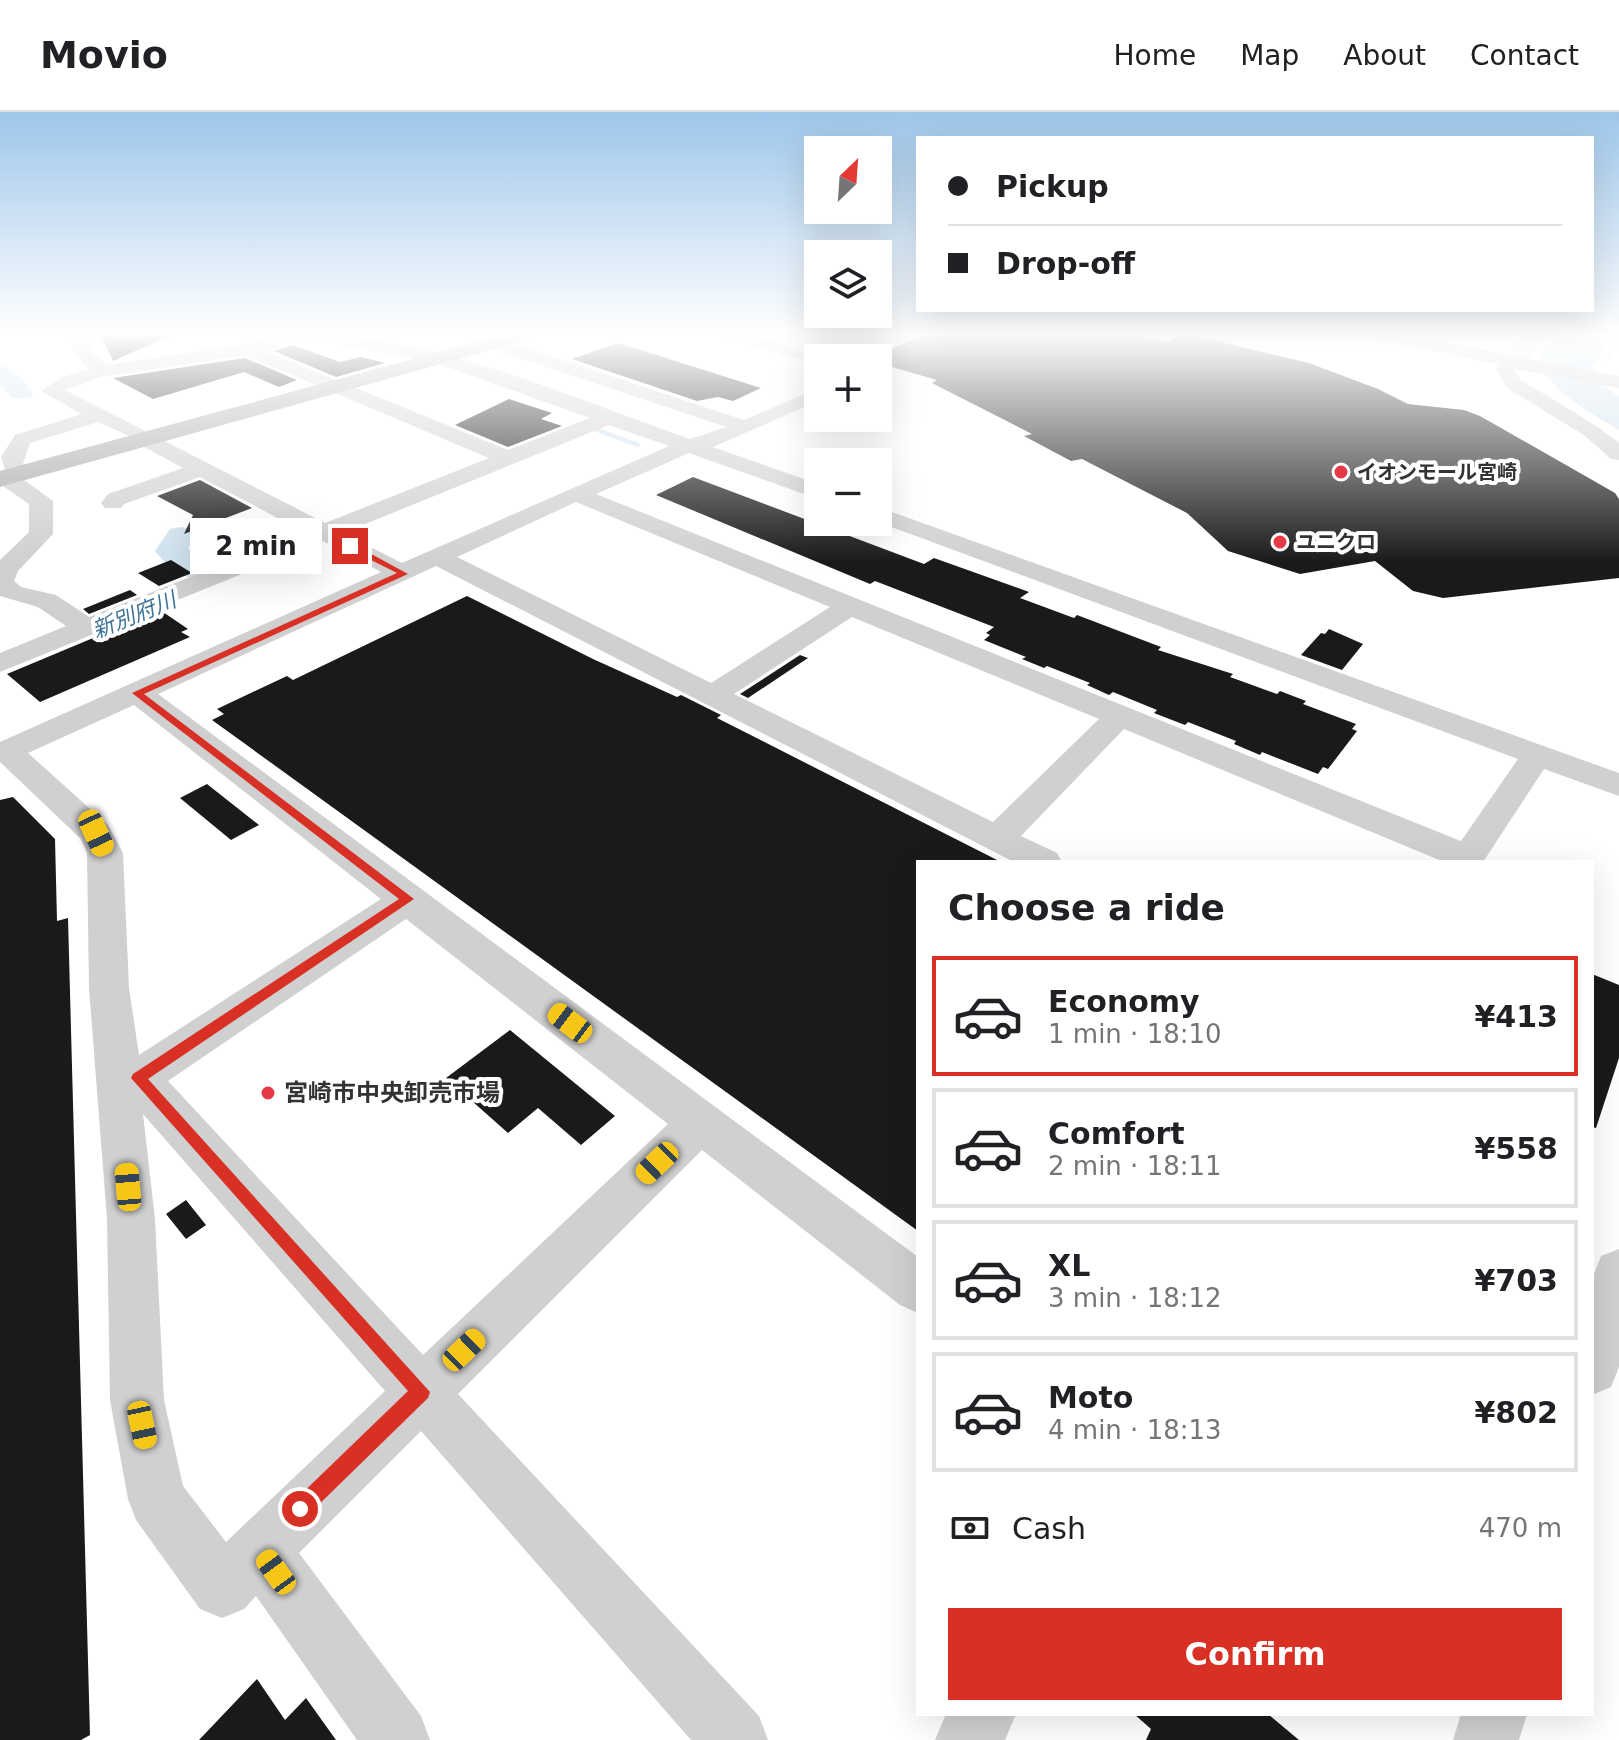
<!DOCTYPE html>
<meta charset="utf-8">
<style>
:root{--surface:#fff;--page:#f6f6f6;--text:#202124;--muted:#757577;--line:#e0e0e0;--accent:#d93025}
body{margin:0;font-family:"DejaVu Sans","Noto Sans JP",sans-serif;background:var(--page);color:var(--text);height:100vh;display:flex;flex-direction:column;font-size:30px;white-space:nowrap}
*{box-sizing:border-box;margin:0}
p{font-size:26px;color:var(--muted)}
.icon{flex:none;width:44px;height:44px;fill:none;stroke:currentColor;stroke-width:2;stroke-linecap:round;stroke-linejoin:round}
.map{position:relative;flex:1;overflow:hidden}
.drawer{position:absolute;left:916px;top:748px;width:678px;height:856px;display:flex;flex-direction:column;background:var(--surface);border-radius:0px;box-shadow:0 8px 32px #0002}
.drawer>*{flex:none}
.hud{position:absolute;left:916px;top:24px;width:678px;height:176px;border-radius:0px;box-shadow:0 8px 32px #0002;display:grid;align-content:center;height:176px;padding:0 32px;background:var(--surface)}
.needle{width:52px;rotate:25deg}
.tools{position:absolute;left:804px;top:24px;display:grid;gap:16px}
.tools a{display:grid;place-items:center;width:88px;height:88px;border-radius:0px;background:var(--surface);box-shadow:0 8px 32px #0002;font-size:40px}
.end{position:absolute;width:36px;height:36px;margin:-18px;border:10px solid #d93025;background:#fff;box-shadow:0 0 0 4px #fff}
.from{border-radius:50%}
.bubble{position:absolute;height:56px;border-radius:0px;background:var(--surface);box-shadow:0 8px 32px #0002;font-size:26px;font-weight:700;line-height:56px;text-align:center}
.car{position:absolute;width:24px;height:48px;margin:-24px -12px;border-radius:10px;box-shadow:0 0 6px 2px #0007;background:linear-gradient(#f5c518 24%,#345 0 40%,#f5c518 0 76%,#345 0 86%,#f5c518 0)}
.hud b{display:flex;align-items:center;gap:28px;height:76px;font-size:30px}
.hud b+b{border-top:2px solid var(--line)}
.hud i{width:20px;height:20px;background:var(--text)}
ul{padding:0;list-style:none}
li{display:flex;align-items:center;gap:24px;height:120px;margin:0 16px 12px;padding:0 16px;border:4px solid var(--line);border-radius:0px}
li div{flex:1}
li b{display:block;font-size:30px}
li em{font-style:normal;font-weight:700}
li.selected{border-color:var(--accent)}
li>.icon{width:72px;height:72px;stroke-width:1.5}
h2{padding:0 32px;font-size:36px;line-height:96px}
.pay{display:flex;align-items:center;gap:20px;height:88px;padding:0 32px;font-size:30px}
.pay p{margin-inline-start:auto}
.action{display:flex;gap:16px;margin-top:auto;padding:16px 32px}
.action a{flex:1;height:92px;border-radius:0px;background:var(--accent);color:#fff;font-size:32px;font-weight:700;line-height:92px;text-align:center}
header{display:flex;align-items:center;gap:48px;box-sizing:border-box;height:112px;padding:0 40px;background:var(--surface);border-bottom:2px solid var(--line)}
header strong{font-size:38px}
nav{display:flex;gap:44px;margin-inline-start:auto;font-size:28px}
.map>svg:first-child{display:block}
.water{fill:#cfe2ee}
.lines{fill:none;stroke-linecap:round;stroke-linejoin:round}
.stream{stroke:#cfe2ee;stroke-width:4}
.river{fill:#cfe2ee;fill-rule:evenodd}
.building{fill:#1a1a1a}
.path{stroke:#cdcdcd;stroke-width:3;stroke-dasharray:2 2;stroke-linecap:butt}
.minor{fill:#d0d0d0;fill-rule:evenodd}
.major{fill:#ababab;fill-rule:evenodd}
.route{fill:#d93025}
.poi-dot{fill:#e63946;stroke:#fff;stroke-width:3}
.labels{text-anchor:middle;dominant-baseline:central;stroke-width:8;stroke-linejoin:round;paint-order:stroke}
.far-poi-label{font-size:20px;font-weight:bold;fill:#333;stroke:#fff;text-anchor:start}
.far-water-label{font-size:22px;font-style:italic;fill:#3f7597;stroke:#fff}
.poi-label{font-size:24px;font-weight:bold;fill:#333;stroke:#fff;text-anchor:start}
</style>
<header>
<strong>Movio</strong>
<nav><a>Home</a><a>Map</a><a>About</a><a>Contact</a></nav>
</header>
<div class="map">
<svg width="1619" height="1628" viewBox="0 0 1619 1628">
<rect width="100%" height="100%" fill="#fff"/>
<path class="water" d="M1565,223H1612L1595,253L1592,254L1598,269L1619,285V318C1599,305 1532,271 1542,242C1545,232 1557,229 1565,223Z"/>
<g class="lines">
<path class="stream" d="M587,318L592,316L638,333"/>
<path class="river" d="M1522,223H1545L1523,252H1507L1504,247Z
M0,253C13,256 25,270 33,281L30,286H12L0,273Z
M181,415L192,417L196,424L188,436L217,455L222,462L217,469C196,474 168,457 155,439L170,417Z"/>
</g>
<path class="building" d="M101,223H171L113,249Z
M923,223H1136L1168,230L1181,223H1191L1309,251L1378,277L1408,292L1464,298L1480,304L1615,381L1619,387V466L1443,486L1413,479L1375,449L1300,462L1228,439L1187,401L1082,347L1071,349L1024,324L1032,322L932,271L937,268L878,251V246H871Z
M618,231L647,240L761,276L733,289L718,285L697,289L572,247Z
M292,233L340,250L361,245L385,251L336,265L274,239Z
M245,246L297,268L279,275L244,260L153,287L113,266Z
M509,287L552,301L541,307L562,314L508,335L455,313Z
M693,365L924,452L934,446L1029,480L1020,486L1074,506L1077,503L1161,535L1158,538L1233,562L1230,565L1277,582L1280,579L1306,589L1303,592L1356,612L1352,617L1357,619L1328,657L1323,655L1318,662L1262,640L1260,643L1234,632L1236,629L1188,610L1185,613L1154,601L1157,598L1113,580L1109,583L1087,573L1090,571L1047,554L1044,556L1022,547L1026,545L984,528L990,523L986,521L994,515L875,469L870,472L656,383Z
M200,368L252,396L184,422L193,403L157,384Z
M171,448L192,461L159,474L138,461Z
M130,478L137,483L89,502L83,497Z
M467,484L593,547L677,585L681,583L721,603L717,606L1001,750H918V1119L212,608L224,602L217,597L287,564L293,568Z
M160,498L188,517L181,520L190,525L40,590L7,562Z
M1329,517L1363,532L1342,558L1301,543L1321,521L1325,522Z
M800,543L808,546L748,586L740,582Z
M207,672L259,713L231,728L180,686Z
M13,685L55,727L57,809L68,806L90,1623L81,1628H0V688Z
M1592,862L1619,873V946L1596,1016L1592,1015Z
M510,918L615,1004L581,1033L538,996L508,1021L446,966Z
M186,1088L206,1113L186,1127L166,1102Z
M257,1567L285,1608L306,1586L336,1628H199Z
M1134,1602H1268L1299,1628H1146L1151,1617Z"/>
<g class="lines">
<path class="path" d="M1605,249L1619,226"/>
<path class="minor" d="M71,223H97L88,228L93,242L108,253L235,234L279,223H305L302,227L265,239L508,338L590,306L436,251L316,228L307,223C435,223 569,285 690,327L726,315L487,235L484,231L493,226L499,227L744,308L818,276V289L713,335L818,372V387L689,341L596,382L1461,729L1518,647L878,410V395L1619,661V684L1544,657L1483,750H1444L1124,617L1021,724L1057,741L1062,750H1014L436,454L158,582L918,1145V1201L900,1193L702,1038L458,1282L759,1604L768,1628H691L421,1319L299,1441L421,1604L430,1628H357L256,1484L244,1497L222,1506L200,1497L136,1408L128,1387L110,1288L107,1107L89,876L87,741L81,727L0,650V630L381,460L323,429L0,560V541L66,514L38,495L0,484V448L29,420V392L0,372V360H13L53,389V422L18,459L14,469L21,475L56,483L89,505L304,420L200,365L124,392L121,396H105L101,391L108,382L183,356L137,331L134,326L98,310L30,331L21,358H5L1,345L15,323L82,302L41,279L63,265L89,257L74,241ZM245,243L489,346L325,411L65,278L101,265ZM609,313L669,334L402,451L343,421ZM576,390L830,495L711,571L457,445ZM852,505L1099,607L993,710L734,582ZM134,593L381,787L139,943L129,876L123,741L108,713L28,641ZM406,807L668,1012L423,1243L168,969ZM143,1002L385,1279L226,1430L183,1374L164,1288L155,1107Z
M723,223H752L826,246H818V252L726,227Z
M1371,223H1407L1619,264V276L1514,257L1521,268L1598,315L1619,331V348L1611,347L1584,323L1507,276L1496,257L1498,252L1380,228Z
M1619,1137V1255L1611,1275L1592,1283V1167L1601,1144Z
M946,1602H1016L1005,1628H935Z
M1461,1602H1527L1519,1628H1453Z"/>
<path class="major" d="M501,223H534L531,227L0,375V359Z"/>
</g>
<linearGradient id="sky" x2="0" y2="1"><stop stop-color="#9ec6ea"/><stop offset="0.49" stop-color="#fff"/><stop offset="1" stop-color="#fff" stop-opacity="0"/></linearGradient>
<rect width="1619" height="451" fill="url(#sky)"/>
<path class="route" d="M347,432H353L408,462L144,582L414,787L148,967L430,1280L428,1286L307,1404L300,1407L293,1404L290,1397L293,1390L408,1279L131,966L133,962L399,787L132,581L397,461L347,436Z"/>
<g class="poi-dot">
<circle cx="1341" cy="360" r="8"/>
<circle cx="1280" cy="430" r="8"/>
<circle cx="268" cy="981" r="8"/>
</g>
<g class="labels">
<g class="far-poi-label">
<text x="1357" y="360">イオンモール宮崎</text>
<text x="1296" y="430">ユニクロ</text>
</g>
<g class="far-water-label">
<text transform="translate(134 503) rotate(-22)">新別府川</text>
</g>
<g class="poi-label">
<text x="284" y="981">宮崎市中央卸売市場</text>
</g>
</g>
</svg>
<div class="tools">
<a><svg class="needle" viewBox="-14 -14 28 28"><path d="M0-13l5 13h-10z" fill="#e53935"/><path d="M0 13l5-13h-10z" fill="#757577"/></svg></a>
<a><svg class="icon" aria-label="layers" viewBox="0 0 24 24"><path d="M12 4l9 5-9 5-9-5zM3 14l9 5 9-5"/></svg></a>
<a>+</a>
<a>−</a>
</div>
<i class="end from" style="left:300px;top:1397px"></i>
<i class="end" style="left:350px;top:434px"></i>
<div class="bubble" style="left:190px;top:406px;width:132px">2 min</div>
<i class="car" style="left:96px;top:721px;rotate:155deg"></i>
<i class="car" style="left:570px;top:911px;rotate:307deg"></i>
<i class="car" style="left:657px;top:1051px;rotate:226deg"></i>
<i class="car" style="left:128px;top:1075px;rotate:355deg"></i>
<i class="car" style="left:464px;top:1238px;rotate:46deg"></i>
<i class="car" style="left:142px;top:1313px;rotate:168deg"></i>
<i class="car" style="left:276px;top:1460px;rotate:324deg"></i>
<div class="hud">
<b><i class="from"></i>Pickup</b>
<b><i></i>Drop-off</b>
</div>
<section class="drawer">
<h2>Choose a ride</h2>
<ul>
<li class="selected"><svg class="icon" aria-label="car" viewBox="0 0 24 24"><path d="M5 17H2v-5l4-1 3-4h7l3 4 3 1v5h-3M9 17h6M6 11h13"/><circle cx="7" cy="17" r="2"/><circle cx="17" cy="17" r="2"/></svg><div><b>Economy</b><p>1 min · 18:10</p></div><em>¥413</em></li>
<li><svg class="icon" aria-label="car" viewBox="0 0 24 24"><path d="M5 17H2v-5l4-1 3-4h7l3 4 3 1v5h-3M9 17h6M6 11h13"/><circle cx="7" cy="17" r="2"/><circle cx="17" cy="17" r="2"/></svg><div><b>Comfort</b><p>2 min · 18:11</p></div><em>¥558</em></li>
<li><svg class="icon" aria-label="car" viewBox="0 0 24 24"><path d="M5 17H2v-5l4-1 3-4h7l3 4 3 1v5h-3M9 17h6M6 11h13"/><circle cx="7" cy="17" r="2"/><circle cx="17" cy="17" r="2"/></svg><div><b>XL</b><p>3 min · 18:12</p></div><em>¥703</em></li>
<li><svg class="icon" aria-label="car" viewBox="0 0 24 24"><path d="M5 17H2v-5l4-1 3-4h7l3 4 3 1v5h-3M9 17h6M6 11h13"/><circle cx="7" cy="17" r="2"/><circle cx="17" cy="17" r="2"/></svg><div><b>Moto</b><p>4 min · 18:13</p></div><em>¥802</em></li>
</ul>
<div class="pay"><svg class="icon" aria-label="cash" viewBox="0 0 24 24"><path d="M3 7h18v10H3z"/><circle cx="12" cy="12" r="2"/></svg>Cash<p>470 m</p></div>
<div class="action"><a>Confirm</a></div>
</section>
</div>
